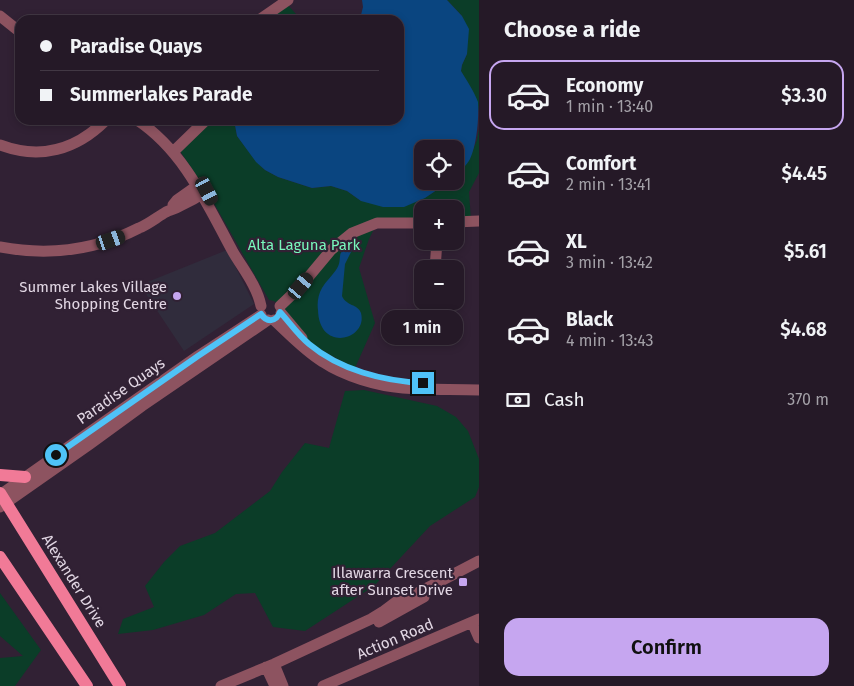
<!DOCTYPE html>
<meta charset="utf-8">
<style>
:root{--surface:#251927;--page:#2d222f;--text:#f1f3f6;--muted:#a3a0a7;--line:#423844;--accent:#c6a6f0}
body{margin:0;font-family:"Fira Sans",sans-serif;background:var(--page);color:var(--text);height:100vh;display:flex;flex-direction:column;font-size:19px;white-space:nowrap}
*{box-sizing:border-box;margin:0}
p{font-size:16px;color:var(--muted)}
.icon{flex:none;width:28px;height:28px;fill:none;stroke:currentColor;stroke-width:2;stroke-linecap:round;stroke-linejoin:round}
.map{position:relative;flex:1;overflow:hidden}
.drawer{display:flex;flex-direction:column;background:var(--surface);width:375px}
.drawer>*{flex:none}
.banner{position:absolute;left:15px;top:15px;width:389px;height:110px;border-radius:15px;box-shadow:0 2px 8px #0003,0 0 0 1px var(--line);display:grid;align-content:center;height:110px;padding:0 25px;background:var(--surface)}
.tools{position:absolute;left:414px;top:140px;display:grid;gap:10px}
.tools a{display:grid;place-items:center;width:50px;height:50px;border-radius:10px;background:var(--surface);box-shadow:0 2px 8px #0003,0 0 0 1px var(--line);font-size:25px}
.end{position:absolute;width:22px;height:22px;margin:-11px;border:6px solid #4fc3f7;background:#111;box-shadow:0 0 0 2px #111}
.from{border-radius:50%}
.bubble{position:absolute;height:35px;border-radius:15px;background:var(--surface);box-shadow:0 2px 8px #0003,0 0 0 1px var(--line);font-size:16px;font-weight:600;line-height:35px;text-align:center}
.car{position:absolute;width:15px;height:30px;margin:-15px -8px;border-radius:6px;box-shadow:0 0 4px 1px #0007;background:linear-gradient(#222 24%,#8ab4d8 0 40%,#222 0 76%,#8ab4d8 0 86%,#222 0)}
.banner b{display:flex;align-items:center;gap:18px;height:48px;font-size:19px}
.banner b+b{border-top:1px solid var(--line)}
.banner i{width:12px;height:12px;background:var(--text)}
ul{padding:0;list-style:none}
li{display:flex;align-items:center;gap:15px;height:70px;margin:0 10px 8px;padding:0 15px;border:2px solid transparent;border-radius:15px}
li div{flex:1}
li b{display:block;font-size:19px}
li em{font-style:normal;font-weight:600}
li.on{border-color:var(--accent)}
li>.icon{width:45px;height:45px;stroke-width:1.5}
h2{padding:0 25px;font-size:22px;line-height:60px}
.pay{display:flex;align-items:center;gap:12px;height:55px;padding:0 25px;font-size:19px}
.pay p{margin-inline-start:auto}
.cta{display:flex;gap:10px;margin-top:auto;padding:10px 25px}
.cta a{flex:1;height:58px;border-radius:15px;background:var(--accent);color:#111;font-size:20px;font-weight:600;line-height:58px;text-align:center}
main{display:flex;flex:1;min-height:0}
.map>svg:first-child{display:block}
.commercial{fill:#302c3c}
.green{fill:#0b3d28}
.water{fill:#0a4580}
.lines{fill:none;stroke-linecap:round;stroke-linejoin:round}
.minor{stroke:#8d5360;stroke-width:11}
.major{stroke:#f17a97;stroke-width:12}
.route{stroke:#4fc3f7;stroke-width:6}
.poi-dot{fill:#c6a6f0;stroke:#312134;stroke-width:2}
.labels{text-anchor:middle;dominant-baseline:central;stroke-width:4.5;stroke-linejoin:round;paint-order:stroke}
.park-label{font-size:15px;fill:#78f8bc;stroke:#312134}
.poi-label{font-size:15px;fill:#e2d7e4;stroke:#312134;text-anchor:end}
.street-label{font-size:15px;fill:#e2d7e4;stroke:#312134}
</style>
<main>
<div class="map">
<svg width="479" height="686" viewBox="0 0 479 686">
<rect width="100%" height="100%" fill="#312134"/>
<path class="commercial" d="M227,250L254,304L184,351L140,285Z"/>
<path class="green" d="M447,0H479V112L478,104L461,71L462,65L467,54L462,16Z
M285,2L296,14L283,17L279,20H259Z
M206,120H234L237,136L256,161L265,170L278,177L312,188L331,186L347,191L361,201L425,198L450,181H455V177L469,160L477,140L479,129V173L469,192L471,221L455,222V209H422V223H377L369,239L359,268L375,323L355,368C336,358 315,348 299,333C290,324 284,301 269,300L207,191L178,148Z
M364,390L437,406L456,417L468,431L479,459V487L475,497L430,526L374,586L305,631L273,627L255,593L236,594L204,615L153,630L118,634L123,619L154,607L145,586L164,562L180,546L215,533L270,491L282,472L305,443L329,448L345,391Z
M0,593L41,650L15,686H0V658L23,656L0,636Z"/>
<path class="water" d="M362,0H447L462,16L469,29L467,54L462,65L461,71C467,81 474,91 478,102C479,118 477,144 470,159C467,165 460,171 455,177V149H422V181H450L425,198L404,207H383L361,201L347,191L331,186L312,188L278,177L265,170L256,162L237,136L234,120H399V20H279C296,7 330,21 349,19C353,19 357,17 361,15L363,7Z
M350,245H352V250L345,264L342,296C346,306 358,304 361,313C368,340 319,353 318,310C317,303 318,295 322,288C326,281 332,276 336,270C344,259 334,253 350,245Z"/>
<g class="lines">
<path class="minor" d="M0,16L20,32
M259,20L288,0
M137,120C184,151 207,204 233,252C243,269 257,286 261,306
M0,145C40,160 76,150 106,120
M173,152L206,120
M173,205L177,200L201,183
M455,222L479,221
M0,247C48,256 96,250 139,228C149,224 157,217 166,212C170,210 175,209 180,206C189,202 198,197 207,191
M435,269L437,241
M280,306L301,286L331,250L352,233L377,223H422
M281,313L302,338
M274,320C290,335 305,351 323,362C344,376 377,386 403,388C428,390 454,389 479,390
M0,495L198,356L261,315
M0,507L90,444L142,406L268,320
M379,622L424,597
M472,622L479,638
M274,664L283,686
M266,667L275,686
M221,686L274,664L371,619L384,611L396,602L410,597L479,561
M323,686L479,619"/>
<path class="major" d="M0,475L25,477
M0,493L120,686
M0,557L87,686"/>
</g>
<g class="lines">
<path class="route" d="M56,455L198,356L261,314C267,323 276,322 280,312C290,323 298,335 309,344C340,370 383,381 423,383"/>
</g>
<g class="poi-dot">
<circle cx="177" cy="296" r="5"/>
<rect x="458" y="577" width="10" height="10" rx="2.5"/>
</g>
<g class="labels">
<g class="park-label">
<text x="304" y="245">Alta Laguna Park</text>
</g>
<g class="poi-label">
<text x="167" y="287">Summer Lakes Village<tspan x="167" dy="17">Shopping Centre</tspan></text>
<text x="453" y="573">Illawarra Crescent<tspan x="453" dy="17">after Sunset Drive</tspan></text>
</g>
<g class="street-label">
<text transform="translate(121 391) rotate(-35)">Paradise Quays</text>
<text transform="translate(74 581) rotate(58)">Alexander Drive</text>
<text transform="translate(395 639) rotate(-23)">Action Road</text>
</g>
</g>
</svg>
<div class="tools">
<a><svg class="icon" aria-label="locate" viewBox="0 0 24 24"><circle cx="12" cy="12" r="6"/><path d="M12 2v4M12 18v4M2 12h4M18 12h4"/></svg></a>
<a>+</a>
<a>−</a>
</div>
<i class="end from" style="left:56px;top:455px"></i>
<i class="end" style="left:423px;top:383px"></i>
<div class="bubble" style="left:381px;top:310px;width:82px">1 min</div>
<i class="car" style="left:207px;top:191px;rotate:152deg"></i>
<i class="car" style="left:111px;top:240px;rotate:71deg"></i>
<i class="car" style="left:301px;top:286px;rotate:40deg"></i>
<div class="banner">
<b><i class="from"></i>Paradise Quays</b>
<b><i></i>Summerlakes Parade</b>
</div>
</div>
<section class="drawer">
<h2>Choose a ride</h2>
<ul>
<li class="on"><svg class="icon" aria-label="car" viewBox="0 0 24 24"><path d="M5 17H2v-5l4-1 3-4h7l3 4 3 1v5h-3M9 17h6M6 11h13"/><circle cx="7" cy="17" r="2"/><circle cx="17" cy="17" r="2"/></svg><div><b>Economy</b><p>1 min · 13:40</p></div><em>$3.30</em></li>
<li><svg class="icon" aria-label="car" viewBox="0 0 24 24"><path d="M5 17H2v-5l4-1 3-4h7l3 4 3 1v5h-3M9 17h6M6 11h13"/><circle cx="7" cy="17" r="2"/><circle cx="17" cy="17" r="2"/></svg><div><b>Comfort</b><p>2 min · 13:41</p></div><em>$4.45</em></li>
<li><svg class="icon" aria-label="car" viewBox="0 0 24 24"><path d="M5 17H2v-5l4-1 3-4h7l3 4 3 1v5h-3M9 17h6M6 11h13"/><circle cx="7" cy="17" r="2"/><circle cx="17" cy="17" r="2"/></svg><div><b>XL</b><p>3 min · 13:42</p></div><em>$5.61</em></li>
<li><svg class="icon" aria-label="car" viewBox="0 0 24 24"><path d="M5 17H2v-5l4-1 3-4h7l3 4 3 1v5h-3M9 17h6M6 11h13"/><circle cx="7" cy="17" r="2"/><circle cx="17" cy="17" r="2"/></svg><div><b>Black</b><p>4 min · 13:43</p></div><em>$4.68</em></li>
</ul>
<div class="pay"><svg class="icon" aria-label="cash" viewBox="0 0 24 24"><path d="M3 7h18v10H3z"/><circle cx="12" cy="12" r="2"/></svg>Cash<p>370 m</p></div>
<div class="cta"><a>Confirm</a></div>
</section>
</main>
